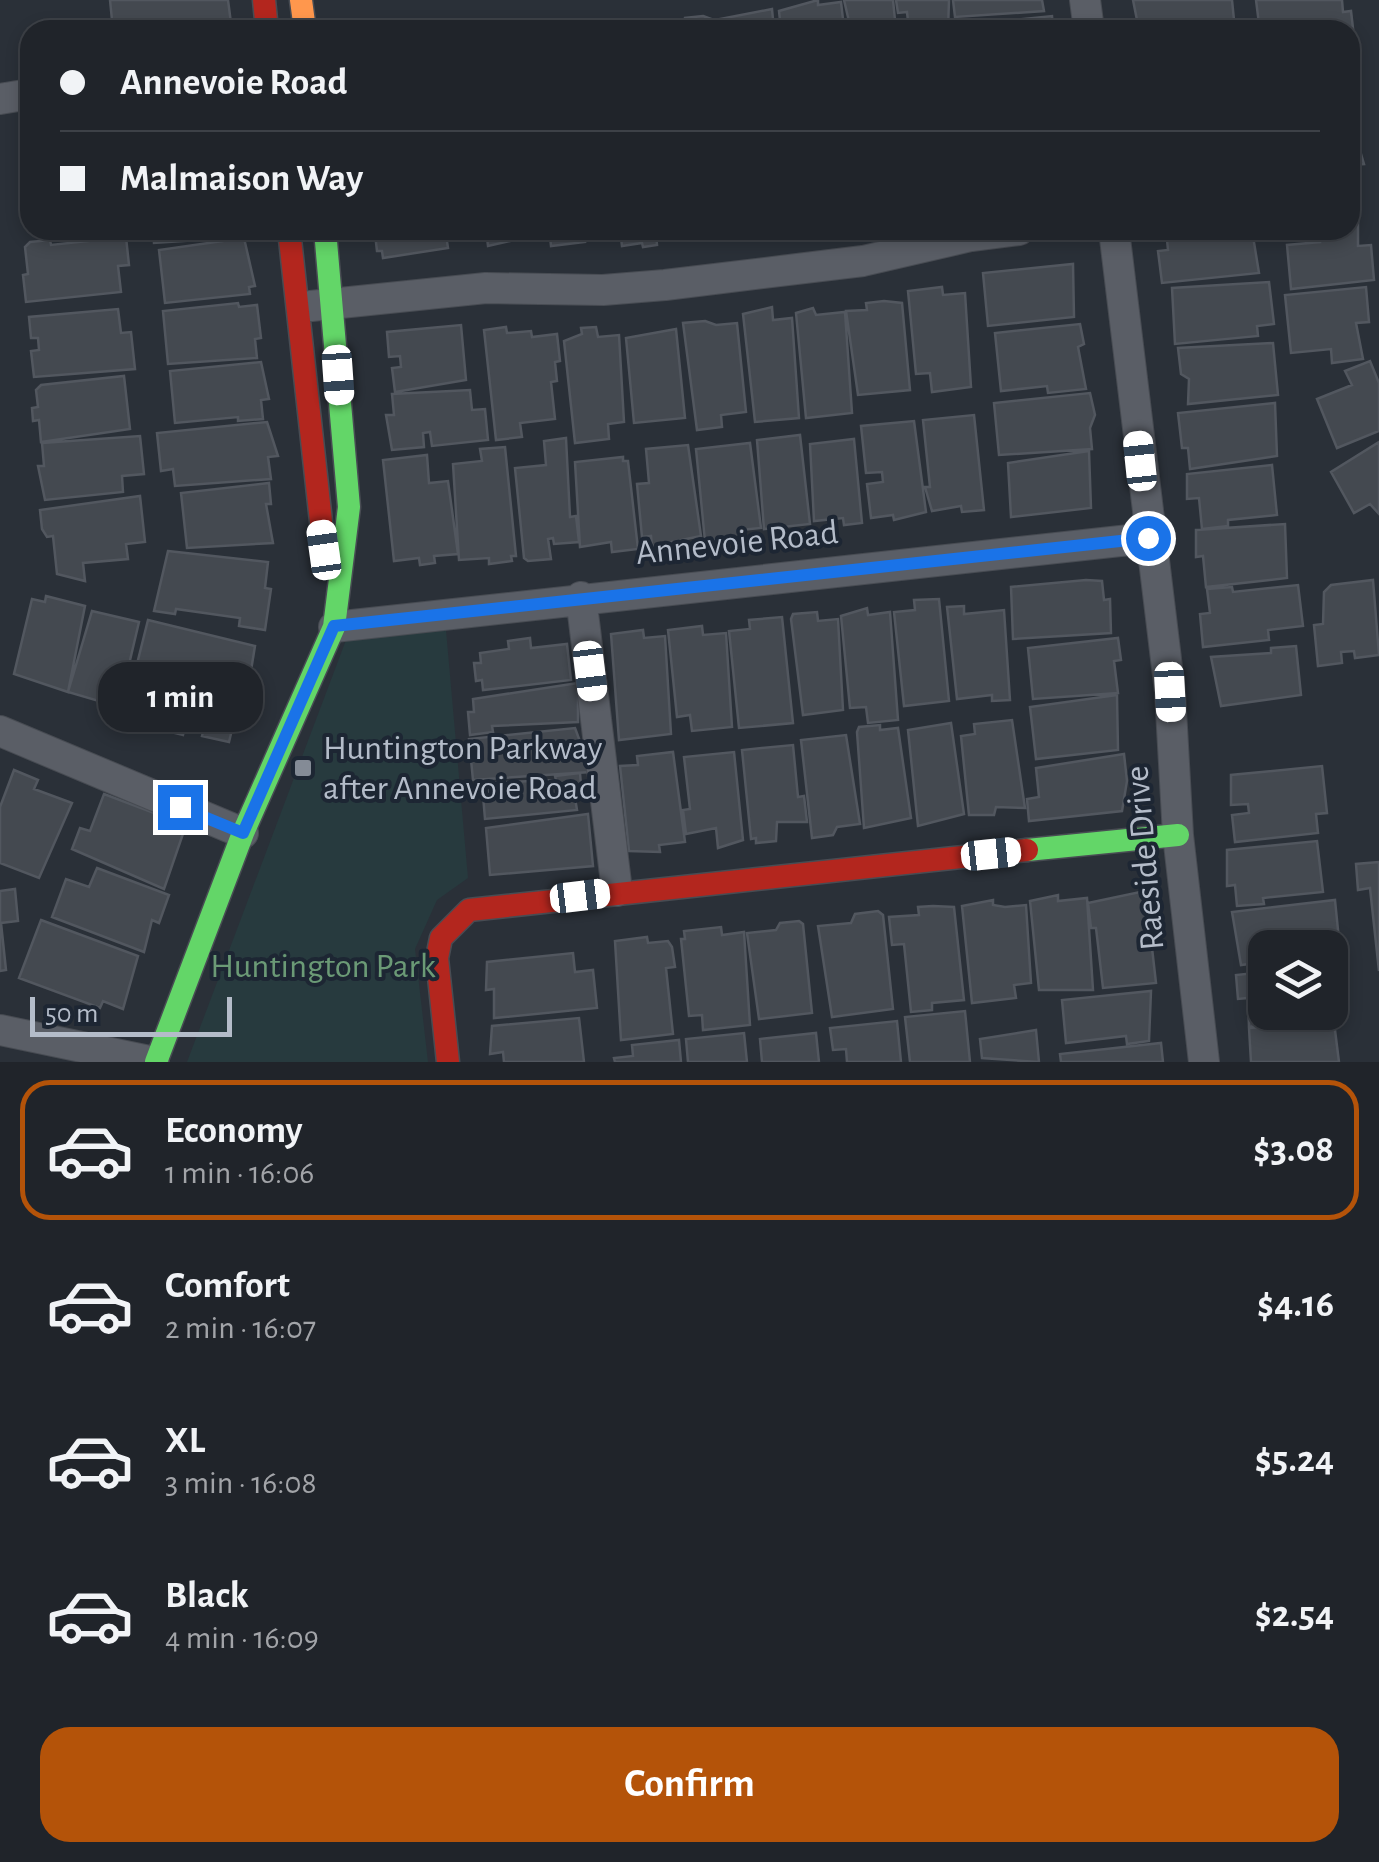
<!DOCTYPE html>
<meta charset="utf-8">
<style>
:root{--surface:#20242a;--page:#2d3036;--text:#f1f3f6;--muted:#a2a4a8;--line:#3d4147;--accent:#b45309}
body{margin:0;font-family:"Alegreya Sans",sans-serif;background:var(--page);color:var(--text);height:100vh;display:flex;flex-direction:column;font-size:38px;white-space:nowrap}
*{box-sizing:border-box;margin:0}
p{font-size:32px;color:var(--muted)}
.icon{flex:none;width:55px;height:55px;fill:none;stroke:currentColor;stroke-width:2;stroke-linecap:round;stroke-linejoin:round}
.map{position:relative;height:1062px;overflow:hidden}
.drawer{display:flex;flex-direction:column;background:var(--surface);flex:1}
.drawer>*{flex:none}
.hud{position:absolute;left:20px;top:20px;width:1340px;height:220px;border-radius:30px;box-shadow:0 5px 15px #0003,0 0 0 2px var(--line);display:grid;align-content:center;height:220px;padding:0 40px;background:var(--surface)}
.controls{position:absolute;left:1248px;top:930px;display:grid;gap:20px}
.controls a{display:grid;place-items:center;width:100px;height:100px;border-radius:20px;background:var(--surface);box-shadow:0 5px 15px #0003,0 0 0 2px var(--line);font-size:50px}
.scale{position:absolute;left:30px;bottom:25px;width:202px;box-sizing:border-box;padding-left:10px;border:5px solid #b4bcc9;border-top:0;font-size:28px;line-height:35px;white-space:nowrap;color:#b4bcc9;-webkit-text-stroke:8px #1d2633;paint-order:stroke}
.end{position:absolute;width:45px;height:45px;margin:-22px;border:12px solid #1a73e8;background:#fff;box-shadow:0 0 0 5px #fff}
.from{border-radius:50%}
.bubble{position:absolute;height:70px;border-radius:30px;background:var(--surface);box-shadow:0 5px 15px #0003,0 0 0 2px var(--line);font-size:32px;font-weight:700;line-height:70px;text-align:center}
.car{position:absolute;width:30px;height:60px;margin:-30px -15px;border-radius:12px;box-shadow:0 0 8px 2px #0007;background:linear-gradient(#fff 24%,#345 0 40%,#fff 0 76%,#345 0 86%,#fff 0)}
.hud b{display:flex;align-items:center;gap:35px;height:95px;font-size:38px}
.hud b+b{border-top:2px solid var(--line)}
.hud i{width:25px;height:25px;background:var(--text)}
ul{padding:18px 0 0;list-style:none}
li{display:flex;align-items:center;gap:30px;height:140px;margin:0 20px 15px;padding:0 20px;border:5px solid transparent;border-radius:30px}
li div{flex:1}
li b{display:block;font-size:38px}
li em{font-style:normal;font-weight:700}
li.current{border-color:var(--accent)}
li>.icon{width:90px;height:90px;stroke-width:1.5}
.action{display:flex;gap:20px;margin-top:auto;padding:20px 40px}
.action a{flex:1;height:115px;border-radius:30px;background:var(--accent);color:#fff;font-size:40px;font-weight:700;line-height:115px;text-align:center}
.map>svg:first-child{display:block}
.green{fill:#273a3e}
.building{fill:#444950;stroke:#52575f;stroke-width:2.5}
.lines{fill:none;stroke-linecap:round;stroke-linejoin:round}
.street-casing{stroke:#484c53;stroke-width:32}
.fast-casing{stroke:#484c53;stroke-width:25}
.slow-casing{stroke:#484c53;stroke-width:25}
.jam-casing{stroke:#484c53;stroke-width:25}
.street{stroke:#5a5e66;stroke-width:30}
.fast{stroke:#63d668;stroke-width:22}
.slow{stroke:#ff974d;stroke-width:22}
.jam{stroke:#b3261e;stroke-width:22}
.route{stroke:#1a73e8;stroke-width:12}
.poi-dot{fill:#848b96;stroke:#1d2633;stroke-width:4}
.labels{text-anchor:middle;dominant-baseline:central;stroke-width:8;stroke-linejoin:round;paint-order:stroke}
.street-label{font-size:35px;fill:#b4bcc9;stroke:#1d2633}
.poi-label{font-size:35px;fill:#b4bcc9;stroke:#1d2633;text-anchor:start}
.park-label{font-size:35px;fill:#6b9a76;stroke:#1d2633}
</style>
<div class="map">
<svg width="1379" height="1062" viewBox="0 0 1379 1062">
<rect width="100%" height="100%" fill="#2a3038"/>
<path class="green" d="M446,630L468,878L437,900L415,949L428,1062H187L346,640Z"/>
<path class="building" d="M110,0H228L231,23L113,30Z
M818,0V5L841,2L844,28L781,30L779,11Z
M844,0H893L896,30H851Z
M896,0H949L948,30H909L907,12L898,13Z
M953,0H1042L1044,11L955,17Z
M1133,0H1232L1235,30H1146V24L1138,25Z
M1256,0H1342L1343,12L1351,11L1354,37L1350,30L1292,27V21L1259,24Z
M772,9L774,30H716L715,20Z
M703,16L711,19L712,30H655L654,26H684L685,18Z
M1052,16L1053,30H964V25Z
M650,20L651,30H619L618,21Z
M1350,127H1353L1364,164L1350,165Z
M1358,209V246L1371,245L1374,280L1291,289L1287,245L1320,242L1319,235L1350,230V210Z
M153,230H243L244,237L154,243Z
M380,230H456V234L446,235L448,248L383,258L382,251H377L375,234Z
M486,230H536L537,235L488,246Z
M541,230H607V233L584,236L585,242L551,246L550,237L542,238Z
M620,230H676V231L656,233L657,245L643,247L642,243L622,246Z
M1166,230H1252L1259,273L1162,283L1158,251L1168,250Z
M126,237L129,265L118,266L121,292L26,302L23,275L28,274L25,247L30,242L50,240L51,245Z
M244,238L255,286L249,287L250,294L165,303L159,250Z
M1073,264L1074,317L988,326L983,273Z
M1269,282L1274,324L1257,326L1258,336L1175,344L1172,288Z
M942,287L943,295L965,293L971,387L932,392L930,373L916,374L908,291Z
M1366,287L1369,322L1356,323L1363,359L1332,363L1331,349L1291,353L1285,295Z
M884,301L902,303L910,390L858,395L846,311L867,310L866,303Z
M238,303L239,307L257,305L261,338L255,339L257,358L168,364L163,311Z
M772,307L773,320L792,318L799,418L755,422L743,314Z
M813,308L816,315L845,312L852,413L806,418L796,313Z
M118,309L121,333L131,332L135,369L34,377L31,351L39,350L38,338H31L29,317Z
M705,321L716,325L737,323L746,412L721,415L722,427L697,430L683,323Z
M1080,324L1084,344L1078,347L1086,389L1048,393L1047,386L1001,391L995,333Z
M461,325L466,380L395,392L392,368L401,367L400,356L389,357L387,332Z
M506,327L507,333L531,331L532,337L557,334L560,361L555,362L557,381L551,382L555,419L520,423L522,437L496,440L484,330Z
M596,327L598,337L619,335L624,422L608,424L609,439L575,443L564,341L582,334L581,328Z
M676,329L685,418L634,423L626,338Z
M1273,343L1278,395L1188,404L1189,379L1181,374L1178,348Z
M1370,361L1379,383V431L1337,448L1317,399L1352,385L1345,371Z
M261,362L269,399L261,400L263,419L238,421V417L175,423L170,371Z
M124,376L130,429L41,442L39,420L33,421L32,408L38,407L36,390L41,385Z
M470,390L472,410L485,409L488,440L432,446L430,432L423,433L424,447L392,450L386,415H394L392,394Z
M1090,393L1095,415L1090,428L1092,449L999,455L994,403Z
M1275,403L1277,456L1190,469L1188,448H1182L1178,413Z
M974,415L984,510L962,512L961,506L932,511L925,487H930L923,420Z
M914,421L926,512L894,520L893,515L871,518L867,484L883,482L882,472L866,473L861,426Z
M267,422L278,456L268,457L271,479L175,486L173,469L161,471L157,433Z
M800,435L810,524L764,529L757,440Z
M140,436L144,474L122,476L123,492L45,500L38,466H44L42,443Z
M566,438L570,517L576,516L579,542L554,544L553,538L548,539L551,559L528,561L524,558L515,468L546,465L544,441Z
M854,439L862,523L844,525L843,518L814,521L810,444Z
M1379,442V514L1370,504L1354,513L1331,472Z
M750,443L761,528L741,530V537L705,541L696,449Z
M688,445L701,536L652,546L651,536L642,537L637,484L649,483L646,449Z
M505,447L516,556H511L512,561L489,564V558L459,560L453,464L482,461L480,449Z
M1089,451L1091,508L1011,517L1008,463Z
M427,455L429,483L448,481L458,554L434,556L435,563L420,565L419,558L394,561L383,460Z
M623,457V461H628L638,549L612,552L611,542L580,547L575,462Z
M1272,465L1277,515L1228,520V526L1202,529L1199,498L1187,499V474Z
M269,483L271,504H266L273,543L187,548L181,493Z
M140,496L145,542L126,544L128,559L83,563L85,581L57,574L53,536L47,537L42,529L40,510Z
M1285,524L1287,578L1206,587L1203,556L1196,557V530Z
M168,551L268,562L265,588L271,589L265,630L239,626L240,618L176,609L175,614L154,611Z
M1086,580L1102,581L1104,600L1110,599L1111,633L1013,639L1011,587Z
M1373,580L1379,655L1355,658L1354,651L1341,652L1342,663L1318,666L1314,625L1323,624L1324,592L1331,585Z
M1298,585L1303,626L1268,630L1269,640L1203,647L1200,614L1210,613L1207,589L1232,587L1233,592Z
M46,596L85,606L68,692L14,674L32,599L45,602Z
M939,599L949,701L904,706L894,612L915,610L914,600Z
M964,606V614L1004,610L1010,700L992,701V695L957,699L947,607Z
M867,608L868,615L890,612L898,720L868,723L866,707L850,708L841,616Z
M92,611L139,622L119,707L68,692Z
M817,612L818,621L838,619L843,710L803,715L791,619L793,614Z
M782,617L793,723L739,728L729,631L750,629L749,620Z
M148,620L255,646L247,695L243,694L237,709L229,742L202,736L217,676L198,672L183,735L123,720Z
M702,626L703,635L726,633L732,727L692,731L690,715L677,717L668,630Z
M643,630L644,638L665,636L671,734L619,740L611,634Z
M530,638L531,648L567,644L571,680L483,690L482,680L476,681L474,663H481L480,653L509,649L508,641Z
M1118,638L1121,660L1114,661L1118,693L1033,699L1028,648Z
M1296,646L1301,695L1221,706L1211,657L1271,653V648Z
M578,683V722L492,726L493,732L470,735L468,712H474L473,699Z
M1117,695L1118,750L1036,759L1030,707Z
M1012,720L1025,808L996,807L994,815H969L961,736L975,734L974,724Z
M951,723L964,814L918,826L908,730Z
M880,725V730L898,728L911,818L864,828L857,732L859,727Z
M575,728L582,747L588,746L590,772L473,780L469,739Z
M846,735L860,824L837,827L833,835L812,838L801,740Z
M793,745L798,797L804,796L807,822H777L776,841L756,843V838L751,839L742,750Z
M673,752L685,842L659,845L660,852L629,851L620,766L638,765L637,756Z
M734,752L743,840L718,848L716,828L686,834L683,810L690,809L684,757Z
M1124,754L1127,781L1122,811L1029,821L1027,799L1039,797L1036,768Z
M1322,766L1327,813L1316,814L1318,833L1235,842L1232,815L1249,813L1248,804L1231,805V775Z
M14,770L38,780L34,789L72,803L39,878L0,863V807Z
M580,773L582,797L575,798L577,810L485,819L483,795L489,794L488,783L556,780L555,776Z
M104,794L186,825L164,889L72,849L80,828L90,831Z
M588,814L593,866L490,875L486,828Z
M1317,841L1323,892L1263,898L1264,904L1237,906L1235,885L1227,886V850Z
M1379,862V971L1370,888L1358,890L1356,864Z
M97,868L169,895L159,923L152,920L144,952L52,917L66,879L89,887Z
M15,889L18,921L1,923L6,970L0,971V891Z
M1140,892L1146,895L1156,983L1103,988L1096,928H1091L1088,903Z
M1058,895V901L1087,898L1093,990H1039L1030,901Z
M993,900V905L1005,907L1026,905L1031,983L1014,985L1016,998L972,1003L962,906Z
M1335,900L1340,950L1265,948V962L1241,965L1232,912Z
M933,906L954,907L964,1000L932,1003V1010L911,1012L904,944L892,945L889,917L919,915L918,907Z
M878,911L883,915L893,1009L832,1017L818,926L851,923L855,914Z
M41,920L138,956L123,1009L103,1001L100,1008L19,978Z
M799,921L803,924L812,1013L759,1019L747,933L776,930L780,923Z
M721,927L722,935L744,932L750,1025L703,1030L702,1015L689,1016L681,939H685L684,931Z
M647,937L648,943L668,941L672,947L675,967L666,968L673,1034L621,1040L615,941Z
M573,953L575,972L593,970L597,1008L494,1018V989L486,990L487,962Z
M1342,962L1346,996L1339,997L1341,1012L1249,1027L1248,998L1238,999L1236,975L1265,972V1012H1330V963Z
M1151,991L1149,1041L1127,1044L1126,1036L1066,1043L1062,1000Z
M965,1011L970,1062H910L905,1017Z
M579,1018L584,1062H504L503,1052L490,1054L492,1026Z
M897,1021L901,1062H847L846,1049L833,1050L830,1028Z
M1334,1022L1339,1062H1251L1249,1028Z
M1036,1030L1039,1062L982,1058L980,1039Z
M744,1033L747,1062H688L686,1039Z
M816,1033L819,1062H762L760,1039Z
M679,1040L681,1062H615L614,1058L633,1056L632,1045Z
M1161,1043L1163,1062H1061L1060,1054Z"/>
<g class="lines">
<g class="street-casing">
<path id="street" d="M1085,0L1089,30
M0,99L30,94
M1114,230L1170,692L1178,835L1204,1062
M311,306L486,288L603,290L665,285L863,261L971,236L1019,230
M581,597L617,891
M334,627L1148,538
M0,731L243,833
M0,1030L154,1062"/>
</g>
<g class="fast-casing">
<path id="fast" d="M1027,850L1178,835
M156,1062L243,833L334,627L349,507L325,230"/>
</g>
<g class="slow-casing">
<path id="slow" d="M301,0L305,30"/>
</g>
<g class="jam-casing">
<path id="jam" d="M264,0L267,30
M289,230L326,567
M448,1062L437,958L441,938L469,910L1027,850"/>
</g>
<use href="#street" class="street"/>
<use href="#fast" class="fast"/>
<use href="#slow" class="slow"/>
<use href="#jam" class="jam"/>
</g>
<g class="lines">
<path class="route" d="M180,807L243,833L334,626L1148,538"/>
</g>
<rect class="poi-dot" x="293" y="758" width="20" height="20" rx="5"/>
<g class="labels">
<g class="street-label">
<text transform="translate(737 543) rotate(-6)">Annevoie Road</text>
<text transform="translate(1145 858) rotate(-95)">Raeside Drive</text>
</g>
<g class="poi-label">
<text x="323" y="748">Huntington Parkway<tspan x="323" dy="40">after Annevoie Road</tspan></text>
</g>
<g class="park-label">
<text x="323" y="966">Huntington Park</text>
</g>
</g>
</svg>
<div class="controls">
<a><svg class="icon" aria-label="layers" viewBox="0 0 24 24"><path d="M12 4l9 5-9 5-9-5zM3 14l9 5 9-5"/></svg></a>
</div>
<div class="scale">50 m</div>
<i class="end from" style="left:1148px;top:538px"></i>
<i class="end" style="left:180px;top:807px"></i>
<div class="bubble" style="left:98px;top:662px;width:165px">1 min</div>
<i class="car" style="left:338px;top:375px;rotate:176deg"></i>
<i class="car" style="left:1140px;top:461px;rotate:354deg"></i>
<i class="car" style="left:324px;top:550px;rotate:352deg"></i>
<i class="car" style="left:590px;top:671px;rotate:173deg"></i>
<i class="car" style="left:1170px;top:692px;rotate:177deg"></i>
<i class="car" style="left:991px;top:854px;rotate:84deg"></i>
<i class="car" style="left:580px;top:896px;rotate:83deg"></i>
<div class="hud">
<b><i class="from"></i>Annevoie Road</b>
<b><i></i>Malmaison Way</b>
</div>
</div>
<section class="drawer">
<ul>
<li class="current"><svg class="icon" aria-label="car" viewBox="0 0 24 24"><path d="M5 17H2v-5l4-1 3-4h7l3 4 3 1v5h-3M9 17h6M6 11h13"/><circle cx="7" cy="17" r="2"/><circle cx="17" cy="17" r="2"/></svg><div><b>Economy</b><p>1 min · 16:06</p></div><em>$3.08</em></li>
<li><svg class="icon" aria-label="car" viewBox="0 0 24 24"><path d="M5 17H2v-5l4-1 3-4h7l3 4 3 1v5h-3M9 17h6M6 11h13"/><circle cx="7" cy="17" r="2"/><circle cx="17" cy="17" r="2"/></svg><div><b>Comfort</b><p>2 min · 16:07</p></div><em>$4.16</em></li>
<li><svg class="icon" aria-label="car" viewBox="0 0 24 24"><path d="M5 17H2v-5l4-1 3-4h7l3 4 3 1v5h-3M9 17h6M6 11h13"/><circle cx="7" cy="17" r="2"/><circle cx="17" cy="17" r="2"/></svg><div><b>XL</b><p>3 min · 16:08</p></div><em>$5.24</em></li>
<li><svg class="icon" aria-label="car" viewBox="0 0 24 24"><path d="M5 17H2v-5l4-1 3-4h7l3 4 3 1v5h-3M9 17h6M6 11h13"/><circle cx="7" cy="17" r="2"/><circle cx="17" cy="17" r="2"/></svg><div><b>Black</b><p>4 min · 16:09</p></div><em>$2.54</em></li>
</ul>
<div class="action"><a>Confirm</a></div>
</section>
